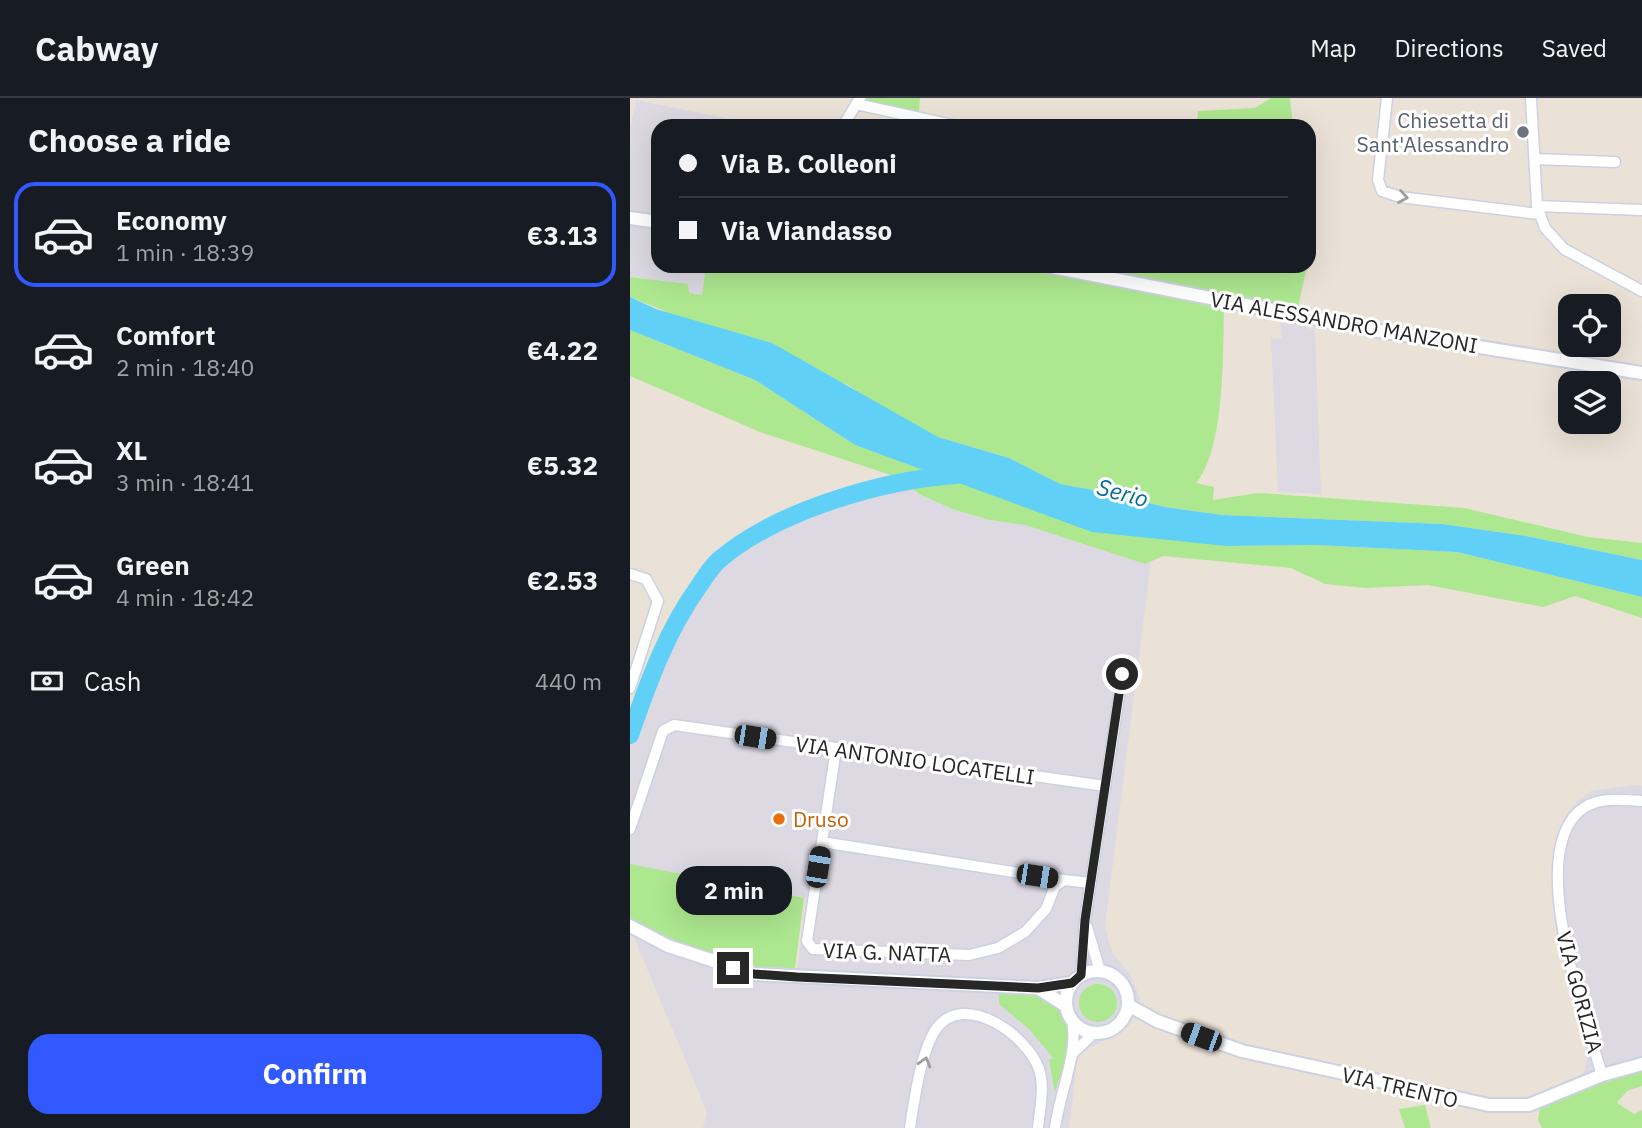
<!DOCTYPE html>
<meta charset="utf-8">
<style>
:root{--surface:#171b24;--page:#242831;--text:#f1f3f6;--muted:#9ea1a6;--line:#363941;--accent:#3159ff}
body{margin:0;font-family:"IBM Plex Sans",sans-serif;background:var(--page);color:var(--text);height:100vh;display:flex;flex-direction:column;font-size:26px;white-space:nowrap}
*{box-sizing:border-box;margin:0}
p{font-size:23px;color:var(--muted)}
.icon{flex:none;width:38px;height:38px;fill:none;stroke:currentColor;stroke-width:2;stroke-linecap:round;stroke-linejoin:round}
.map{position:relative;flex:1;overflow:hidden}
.side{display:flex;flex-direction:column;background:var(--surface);width:630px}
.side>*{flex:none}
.banner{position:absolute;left:21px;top:21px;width:665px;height:154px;border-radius:21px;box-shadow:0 7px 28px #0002;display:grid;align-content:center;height:154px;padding:0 28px;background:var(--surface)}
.tools{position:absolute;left:928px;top:196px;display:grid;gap:14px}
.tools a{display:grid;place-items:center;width:63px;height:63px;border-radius:14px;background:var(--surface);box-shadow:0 7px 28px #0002;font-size:35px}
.end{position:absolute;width:32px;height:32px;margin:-16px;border:9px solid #272727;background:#fff;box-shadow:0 0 0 4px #fff}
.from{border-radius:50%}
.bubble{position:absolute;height:49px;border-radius:21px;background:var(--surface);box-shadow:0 7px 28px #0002;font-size:23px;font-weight:800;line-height:49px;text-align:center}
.car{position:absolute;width:21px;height:42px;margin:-21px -10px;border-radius:9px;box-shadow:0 0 5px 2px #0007;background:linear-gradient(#222 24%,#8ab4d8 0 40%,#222 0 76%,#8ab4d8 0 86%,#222 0)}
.banner b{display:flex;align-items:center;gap:24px;height:66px;font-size:26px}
.banner b+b{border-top:2px solid var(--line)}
.banner i{width:18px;height:18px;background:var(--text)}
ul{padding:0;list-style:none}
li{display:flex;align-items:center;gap:21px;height:105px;margin:0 14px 10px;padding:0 14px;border:4px solid transparent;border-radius:21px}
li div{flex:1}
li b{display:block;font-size:26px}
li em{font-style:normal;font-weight:800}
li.selected{border-color:var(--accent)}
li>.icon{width:63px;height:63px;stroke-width:1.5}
h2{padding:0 28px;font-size:32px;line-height:84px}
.pay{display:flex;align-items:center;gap:18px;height:77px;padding:0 28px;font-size:26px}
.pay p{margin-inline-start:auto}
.primary-button{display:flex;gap:14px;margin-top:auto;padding:14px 28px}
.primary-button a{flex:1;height:80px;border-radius:21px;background:var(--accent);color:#fff;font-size:28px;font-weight:800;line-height:80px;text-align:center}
header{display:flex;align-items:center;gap:42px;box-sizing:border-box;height:98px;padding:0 35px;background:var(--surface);border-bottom:2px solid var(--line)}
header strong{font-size:33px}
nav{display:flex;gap:38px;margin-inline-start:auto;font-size:24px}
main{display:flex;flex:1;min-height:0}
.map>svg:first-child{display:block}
.industrial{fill:#dcd9e3}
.green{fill:#ade78f}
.water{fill:#61d0f7}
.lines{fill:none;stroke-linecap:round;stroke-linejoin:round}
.river{stroke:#61d0f7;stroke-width:18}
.minor-casing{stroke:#ccd1e2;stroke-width:13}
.tertiary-casing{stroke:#ccd1e2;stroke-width:16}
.minor{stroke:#fff;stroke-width:10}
.tertiary{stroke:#fff;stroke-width:12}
.oneway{stroke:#9e9e9e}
.route{stroke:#272727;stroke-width:9}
.worship-dot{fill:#6b7280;stroke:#fff;stroke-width:2.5}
.food-dot{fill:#e8710a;stroke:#fff;stroke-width:2.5}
.labels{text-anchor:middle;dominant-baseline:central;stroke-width:6;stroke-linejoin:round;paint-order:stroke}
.worship-label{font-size:21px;fill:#5b616d;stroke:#fff;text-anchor:end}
.street-label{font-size:21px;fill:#272727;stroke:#fff}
.food-label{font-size:21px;fill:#c56008;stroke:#fff;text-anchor:start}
.water-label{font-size:23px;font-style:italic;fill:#046b9f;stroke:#fff}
</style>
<header>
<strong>Cabway</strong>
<nav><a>Map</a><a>Directions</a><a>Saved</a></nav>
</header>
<main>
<section class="side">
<h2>Choose a ride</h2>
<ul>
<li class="selected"><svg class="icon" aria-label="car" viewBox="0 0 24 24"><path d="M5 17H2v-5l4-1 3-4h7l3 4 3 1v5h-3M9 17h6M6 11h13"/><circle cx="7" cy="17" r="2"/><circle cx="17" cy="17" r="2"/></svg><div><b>Economy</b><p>1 min · 18:39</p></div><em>€3.13</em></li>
<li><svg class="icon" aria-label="car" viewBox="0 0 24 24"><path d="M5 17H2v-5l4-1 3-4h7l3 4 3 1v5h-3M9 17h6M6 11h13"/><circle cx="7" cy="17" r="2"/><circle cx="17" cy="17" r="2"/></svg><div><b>Comfort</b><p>2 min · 18:40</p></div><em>€4.22</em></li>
<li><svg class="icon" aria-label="car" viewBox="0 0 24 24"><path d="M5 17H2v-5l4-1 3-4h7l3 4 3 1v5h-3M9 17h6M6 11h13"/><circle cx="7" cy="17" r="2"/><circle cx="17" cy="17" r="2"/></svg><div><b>XL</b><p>3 min · 18:41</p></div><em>€5.32</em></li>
<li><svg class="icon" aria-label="car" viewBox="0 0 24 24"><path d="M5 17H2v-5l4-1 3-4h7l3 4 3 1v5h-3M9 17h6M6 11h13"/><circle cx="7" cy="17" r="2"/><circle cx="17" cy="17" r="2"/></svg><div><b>Green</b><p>4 min · 18:42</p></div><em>€2.53</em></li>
</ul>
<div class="pay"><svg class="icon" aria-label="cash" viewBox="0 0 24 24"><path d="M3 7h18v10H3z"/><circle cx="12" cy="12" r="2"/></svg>Cash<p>440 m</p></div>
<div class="primary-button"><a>Confirm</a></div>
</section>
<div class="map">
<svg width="1012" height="1030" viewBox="0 0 1012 1030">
<rect width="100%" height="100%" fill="#ebe2d7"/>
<path class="industrial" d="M6,2L135,28H28V168H76L72,197L58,195V186L0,179V33Z
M650,221L665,223L685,233L691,396L648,394L641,240L652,241Z
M267,379L291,397L325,412L360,422L395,427L514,466L521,463L475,828L482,854L499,875L510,900L496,930L448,957L439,1030H73L77,1014L0,830L167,873L177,800L0,770V638L14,592L38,535L76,472L105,442L157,412L215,389Z
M1002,687L1012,688V968L975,980L933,1000L955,971L958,956L924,820V762L935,718L947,703L961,693Z"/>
<path class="green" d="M237,0H290L289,13L236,3Z
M641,0H660L663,28H567L568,13L625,10Z
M76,168H677L665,223L594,209C593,254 595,352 566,385L584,389L583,402L628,395L834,410L958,439L1012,445V462L896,438L812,426L592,417L535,409L480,395L430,386L379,360L308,339L251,309L218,287L0,199V179L58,186L59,195L72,197Z
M0,232L125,282L225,347L278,366L596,448L685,447L827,454L1012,499V520L945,498L913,509L798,487L736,490L695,486L661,470L533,458L515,466L395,427L360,422L325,412L291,397L267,379L130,334L0,278Z
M0,766L174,800L164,877L95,865L34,840L0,821Z
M449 905a19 19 0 1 1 38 0a19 19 0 1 1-38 0Z
M369,890C395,894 454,905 443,944C438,961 429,977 425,995L419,962L423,960L400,932L369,906Z
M1012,968V988L997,993L987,1005L1004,1016L1012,1012V1030H912L908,1022L910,1009L975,980Z
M795,1007L801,1030H775L769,1011Z"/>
<path class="water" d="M0,199L26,211L142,245L308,339L379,360L430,386L480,395L535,409L592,417L812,426L896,438L1012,462V499L827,454L685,447L596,448L462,434L225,347L125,282L0,232Z"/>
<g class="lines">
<path class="river" d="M0,637C18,585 37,532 69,488C75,479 81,469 89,462C146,413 252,382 326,377"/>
<g class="minor-casing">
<path id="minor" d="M757,0L748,82L752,93L770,99L909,116
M901,0L907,108L915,130L934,151L1012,193
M226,6L327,28
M213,28L230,0
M905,61L985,64
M907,108L1012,112
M0,476L16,481L28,503L0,590
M206,651L177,843L183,851L339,857L368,850L395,834L416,811L425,788L434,782L461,785
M0,731L33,633L44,627L475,688
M192,744L434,782
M457,829L470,873
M451,877L455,822L494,565
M442,956L464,935
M972,977C956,921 892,748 955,709C972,699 993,702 1012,703
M280,1030C284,1003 291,953 306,931C334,892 397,937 409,971C415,990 410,1010 408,1030
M425,1030C429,997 449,954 442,923"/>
</g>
<g class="tertiary-casing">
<path id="tertiary" d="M0,120L28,124
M417,168L749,233L1012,275
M0,828L38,848L124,876L408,890L442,885
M436 904a31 31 0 1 1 62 0a31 31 0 1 1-62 0Z
M408,890L436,908
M498,907L527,923L612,953L859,1007H899L972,977L1012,966"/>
</g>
<use href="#minor" class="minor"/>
<use href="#tertiary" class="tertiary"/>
</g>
<defs><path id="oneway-chevron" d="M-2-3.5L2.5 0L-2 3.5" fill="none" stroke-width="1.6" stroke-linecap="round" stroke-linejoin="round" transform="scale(1.75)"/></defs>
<g class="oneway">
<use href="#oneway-chevron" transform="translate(773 99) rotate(9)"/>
<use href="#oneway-chevron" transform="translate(295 964) rotate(-74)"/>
</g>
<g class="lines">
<path class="route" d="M103,870L124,876L167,879L408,890L442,885L451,877L455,822L492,576"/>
</g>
<circle class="worship-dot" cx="893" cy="34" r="7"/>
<circle class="food-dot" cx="149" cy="721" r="7"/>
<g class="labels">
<g class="worship-label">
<text x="879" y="22">Chiesetta di<tspan x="879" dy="24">Sant'Alessandro</tspan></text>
</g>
<g class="street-label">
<text transform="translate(714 224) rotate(10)">VIA ALESSANDRO MANZONI</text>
<text transform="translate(285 662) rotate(8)">VIA ANTONIO LOCATELLI</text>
<text transform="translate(257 854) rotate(2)">VIA G. NATTA</text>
<text transform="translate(950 894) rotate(75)">VIA GORIZIA</text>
<text transform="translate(770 989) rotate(13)">VIA TRENTO</text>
</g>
<g class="food-label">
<text x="163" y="721">Druso</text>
</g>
<g class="water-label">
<text transform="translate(493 394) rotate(15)">Serio</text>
</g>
</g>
</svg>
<div class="tools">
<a><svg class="icon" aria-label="locate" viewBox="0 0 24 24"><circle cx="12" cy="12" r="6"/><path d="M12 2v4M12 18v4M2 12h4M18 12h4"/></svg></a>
<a><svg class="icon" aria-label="layers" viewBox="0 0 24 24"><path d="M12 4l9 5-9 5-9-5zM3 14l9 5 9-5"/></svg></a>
</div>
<i class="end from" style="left:492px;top:576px"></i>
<i class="end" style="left:103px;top:870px"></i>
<div class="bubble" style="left:46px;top:768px;width:116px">2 min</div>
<i class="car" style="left:125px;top:639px;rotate:99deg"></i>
<i class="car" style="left:188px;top:769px;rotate:9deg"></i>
<i class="car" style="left:407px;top:778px;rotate:99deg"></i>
<i class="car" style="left:571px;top:939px;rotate:290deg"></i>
<div class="banner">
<b><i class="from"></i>Via B. Colleoni</b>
<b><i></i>Via Viandasso</b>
</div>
</div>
</main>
